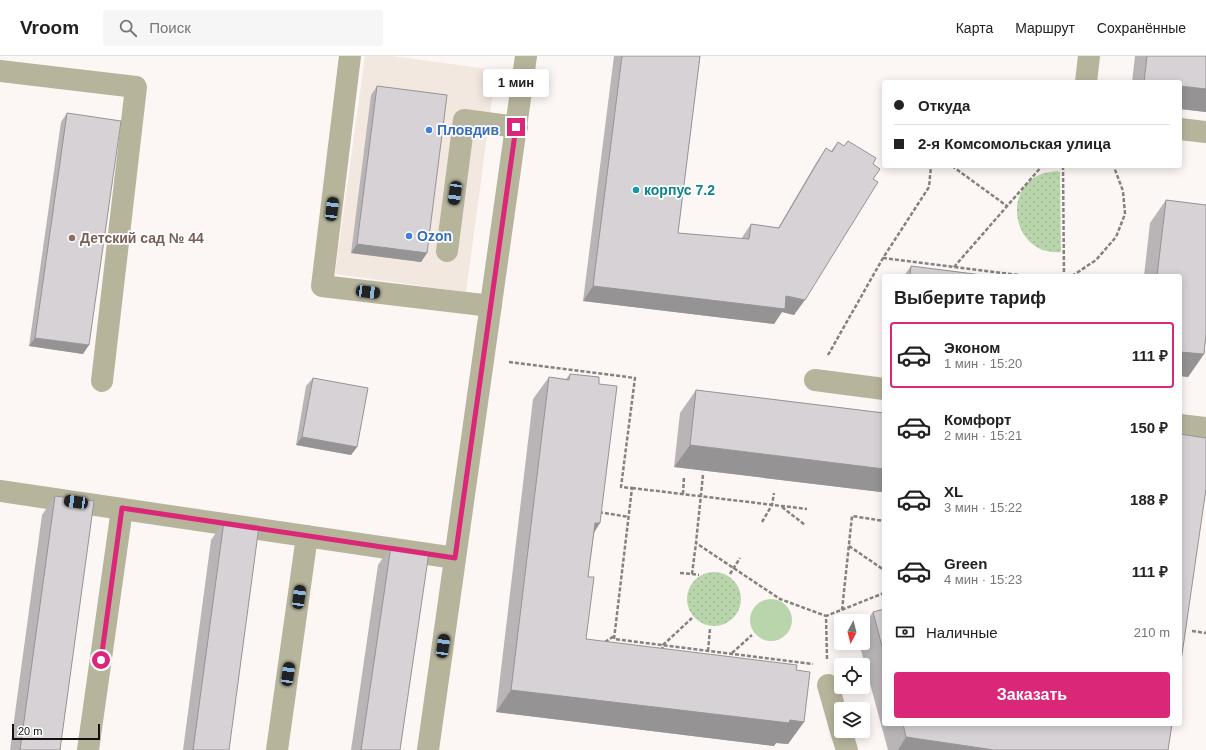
<!DOCTYPE html>
<html lang="ru">
<meta charset="utf-8">
<style>
:root{--surface:#fff;--page:#f6f6f6;--text:#222;--muted:#767676;--line:#e0e0e0;--accent:#db2777}
body{margin:0;font-family:Helvetica,sans-serif;background:var(--page);color:var(--text);height:100vh;display:flex;flex-direction:column;font-size:15px;white-space:nowrap}
*{box-sizing:border-box;margin:0}
p{font-size:13px;color:var(--muted)}
.icon{flex:none;width:22px;height:22px;fill:none;stroke:currentColor;stroke-width:2;stroke-linecap:round;stroke-linejoin:round}
.map{position:relative;flex:1;overflow:hidden}
.panel{position:absolute;left:882px;top:218px;width:300px;height:452px;display:flex;flex-direction:column;background:var(--surface);border-radius:4px;box-shadow:0 2px 10px #0003}
.panel>*{flex:none}
.top-card{position:absolute;left:882px;top:24px;width:300px;height:88px;border-radius:4px;box-shadow:0 2px 10px #0003;display:grid;align-content:center;height:88px;padding:0 12px;background:var(--surface)}
.needle{width:26px;rotate:187deg}
.buttons{position:absolute;left:834px;top:558px;display:grid;gap:8px}
.buttons a{display:grid;place-items:center;width:36px;height:36px;border-radius:4px;background:var(--surface);box-shadow:0 2px 10px #0003;font-size:20px}
.scale{position:absolute;left:12px;bottom:10px;width:88px;box-sizing:border-box;padding-left:4px;border:2px solid #131211;border-top:0;font-size:11px;line-height:14px;white-space:nowrap;color:#131211;-webkit-text-stroke:3px #fff;paint-order:stroke}
.end{position:absolute;width:18px;height:18px;margin:-9px;border:5px solid #db2777;background:#fff;box-shadow:0 0 0 2px #fff}
.from{border-radius:50%}
.bubble{position:absolute;height:28px;border-radius:4px;background:var(--surface);box-shadow:0 2px 10px #0003;font-size:13px;font-weight:700;line-height:28px;text-align:center}
.car{position:absolute;width:12px;height:24px;margin:-12px -6px;border-radius:5px;box-shadow:0 0 3px 1px #0007;background:linear-gradient(#222 24%,#8ab4d8 0 40%,#222 0 76%,#8ab4d8 0 86%,#222 0)}
.top-card b{display:flex;align-items:center;gap:14px;height:38px;font-size:15px}
.top-card b+b{border-top:1px solid var(--line)}
.top-card i{width:10px;height:10px;background:var(--text)}
ul{padding:0;list-style:none}
li{display:flex;align-items:center;gap:12px;height:66px;margin:0 8px 6px;padding:0 4px;border:2px solid transparent;border-radius:4px}
li div{flex:1}
li b{display:block;font-size:15px}
li em{font-style:normal;font-weight:700}
li.selected{border-color:var(--accent)}
li>.icon{width:36px;height:36px;stroke-width:1.5}
h2{padding:0 12px;font-size:18px;line-height:48px}
.pay{display:flex;align-items:center;gap:10px;height:44px;padding:0 12px;font-size:15px}
.pay p{margin-inline-start:auto}
.action{display:flex;gap:8px;margin-top:auto;padding:8px 12px}
.action a{flex:1;height:46px;border-radius:4px;background:var(--accent);color:#fff;font-size:16px;font-weight:700;line-height:46px;text-align:center}
header{display:flex;align-items:center;gap:24px;box-sizing:border-box;height:56px;padding:0 20px;background:var(--surface);border-bottom:1px solid var(--line)}
header strong{font-size:19px}
nav{display:flex;gap:22px;margin-inline-start:auto;font-size:14px}
.search{width:280px;height:36px;background:var(--page);display:flex;align-items:center;gap:10px;box-sizing:border-box;padding:0 14px;border-radius:4px;color:var(--muted);font-size:15px}
.map>svg:first-child{display:block}
.built{fill:#f3e8e0}
.grass{fill:url(#grass-dots)}
.pitch{fill:#b9d5ac}
.lines{fill:none;stroke-linecap:round;stroke-linejoin:round}
.path{stroke:#84817f;stroke-width:2.5;stroke-dasharray:4 2;stroke-linecap:butt}
.minor{stroke:#b7b49c;stroke-width:22}
.wall{fill:#b9b5b7}
.shaded-wall{fill:#969395}
.building{fill:#d7d2d5;stroke:#969395}
.route{stroke:#db2777;stroke-width:5}
.shop-dot{fill:#3f7fe0;stroke:#fff;stroke-width:1.5}
.culture-dot{fill:#0f9aa8;stroke:#fff;stroke-width:1.5}
.education-dot{fill:#8d6e63;stroke:#fff;stroke-width:1.5}
.labels{text-anchor:middle;dominant-baseline:central;stroke-width:3.5;stroke-linejoin:round;paint-order:stroke}
.shop-label{font-size:14px;font-weight:bold;fill:#366cbe;stroke:#fff;text-anchor:start}
.culture-label{font-size:14px;font-weight:bold;fill:#0d838f;stroke:#fff;text-anchor:start}
.education-label{font-size:14px;font-weight:bold;fill:#785e54;stroke:#fff;text-anchor:start}
</style>
<header>
<strong>Vroom</strong>
<div class="search"><svg class="icon" aria-label="search" viewBox="0 0 24 24"><circle cx="10" cy="10" r="6"/><path d="M15 15l6 6"/></svg>Поиск</div>
<nav><a>Карта</a><a>Маршрут</a><a>Сохранённые</a></nav>
</header>
<div class="map">
<svg width="1206" height="694" viewBox="0 0 1206 694">
<defs>
<pattern id="grass-dots" width="8" height="8" patternUnits="userSpaceOnUse"><rect width="8" height="8" fill="#b9d5ac"/><path d="M2 2h.1M6 6h.1" fill="none" stroke="#9eb693" stroke-width="1.8" stroke-linecap="round"/></pattern>
</defs>
<rect width="100%" height="100%" fill="#fcf7f4"/>
<path class="built" d="M365,0H392L496,14L466,236L335,218Z"/>
<path class="grass" d="M1057,115L1060,116L1061,196C1014,201 999,132 1044,117C1048,116 1053,116 1057,115Z
M687 543a27 27 0 1 1 54 0a27 27 0 1 1-54 0Z"/>
<path class="pitch" d="M750 564a21 21 0 1 1 42 0a21 21 0 1 1-42 0Z"/>
<g class="lines">
<path class="path" d="M952,110L1007,150
M1063,110L1064,220
M883,202L1027,220
M954,211L1042,110
M1072,220L1096,204L1116,181L1125,158L1123,135L1114,111L1112,110
M828,299L883,202L929,131L931,110
M509,306L635,322L621,431L632,432L614,583L813,608
M703,419L696,487L780,543L826,560
M632,432L807,453
M683,438L684,420
M782,451L805,469
M599,456L629,461
M762,466L772,449L774,437
M849,490L884,514
M680,517L692,518L696,487
M692,518L699,519
M730,518L740,502
M842,554L852,460L884,465
M1192,575L1206,577
M605,586L614,580
M662,595L663,589L692,562
M708,595L710,573
M732,597L752,579
M827,603L826,560L884,537"/>
<path class="minor" d="M350,0L322,230L491,250
M0,15L136,31L102,325
M1086,26L1089,0
M1180,73L1206,76
M447,195L464,64L517,71
M815,324L884,333
M1180,369L1206,372
M0,435L455,502
M828,629L841,675
M841,675L847,694
M88,694L122,453
M277,694L307,480
M428,694L526,0"/>
</g>
<path class="wall" d="M614,0H700L678,177L741,183L751,168L778,172L816,107L826,92L831,95L838,86L844,90L848,85L873,108V123L794,259L782,256L774,268L583,245Z
M1135,0H1206V56L1180,53V26H1132Z
M377,30L427,197L421,206L351,197L371,39Z
M67,57L83,298L29,290L61,66Z
M1166,144L1206,149V278L1204,298L1188,321L1180,320V220H1144L1150,167Z
M911,210L990,220H904Z
M570,318L599,328L600,467L594,477L588,521L586,583L796,614L804,666L788,688L776,687L774,690L496,656L533,343L549,321L566,323Z
M313,322L357,391L351,399L296,389L306,330Z
M696,334L884,357V433L881,436L674,411L680,357Z
M55,440L60,694H10L42,459Z
M224,465L229,694H183L211,484Z
M391,490L400,694H351L378,509Z
M884,553V668H1172L1168,694H888L859,587H863V570L873,556Z"/>
<path class="shaded-wall" d="M1180,30L1206,33V56L1180,53Z
M357,188L427,197L421,206L351,197Z
M593,230L786,240L805,244L794,259L782,256L774,268L583,245Z
M35,282L89,289L83,298L29,290Z
M1180,296L1204,298L1188,321L1180,320Z
M302,381L357,391L351,399L296,389Z
M690,389L884,413V433L881,436L674,411Z
M595,467H600L585,490Z
M511,634L790,664L804,666L788,688L776,687L774,690L496,656Z
M906,681L994,694H898Z"/>
<path class="building" d="M622,0H700L678,177L749,183L751,168L779,172L826,92L832,96L838,86L844,90L848,85L876,102L873,108L880,113L873,123L878,126L805,244L786,240L785,253L593,230Z
M1147,0H1206V33L1180,30V26H1144Z
M377,30L447,39L427,197L357,188Z
M67,57L121,65L89,289L35,282Z
M1166,144L1206,149V278L1204,298L1180,296V220H1157Z
M911,210L990,220H910Z
M570,318L599,321V328L617,330L600,467H595L588,521H594L586,583L797,609L796,614L810,616L804,666L790,664L789,667L511,634L549,321L569,324Z
M313,322L368,332L357,391L302,381Z
M696,334L884,357V413L690,389Z
M1180,378L1206,382V433L1180,612Z
M55,440L94,445L60,694H20Z
M224,465L259,470L229,694H193Z
M391,490L429,496L400,694H361Z
M884,553V598L873,556Z
M903,668H1172L1168,694H994L906,681Z"/>
<g class="lines">
<path class="route" d="M101,604L122,452L455,502L516,71"/>
</g>
<g class="shop-dot">
<circle cx="429" cy="74" r="4"/>
<circle cx="409" cy="180" r="4"/>
</g>
<circle class="culture-dot" cx="636" cy="134" r="4"/>
<circle class="education-dot" cx="72" cy="182" r="4"/>
<g class="labels">
<g class="shop-label">
<text x="437" y="74">Пловдив</text>
<text x="417" y="180">Ozon</text>
</g>
<g class="culture-label">
<text x="644" y="134">корпус 7.2</text>
</g>
<g class="education-label">
<text x="80" y="182">Детский сад № 44</text>
</g>
</g>
</svg>
<div class="buttons">
<a><svg class="needle" viewBox="-14 -14 28 28"><path d="M0-13l5 13h-10z" fill="#e53935"/><path d="M0 13l5-13h-10z" fill="#767676"/></svg></a>
<a><svg class="icon" aria-label="locate" viewBox="0 0 24 24"><circle cx="12" cy="12" r="6"/><path d="M12 2v4M12 18v4M2 12h4M18 12h4"/></svg></a>
<a><svg class="icon" aria-label="layers" viewBox="0 0 24 24"><path d="M12 4l9 5-9 5-9-5zM3 14l9 5 9-5"/></svg></a>
</div>
<div class="scale">20 m</div>
<i class="end from" style="left:101px;top:604px"></i>
<i class="end" style="left:516px;top:71px"></i>
<div class="bubble" style="left:483px;top:13px;width:66px">1 мин</div>
<i class="car" style="left:455px;top:137px;rotate:188deg"></i>
<i class="car" style="left:332px;top:153px;rotate:7deg"></i>
<i class="car" style="left:368px;top:236px;rotate:97deg"></i>
<i class="car" style="left:76px;top:446px;rotate:278deg"></i>
<i class="car" style="left:299px;top:541px;rotate:8deg"></i>
<i class="car" style="left:443px;top:590px;rotate:8deg"></i>
<i class="car" style="left:288px;top:618px;rotate:8deg"></i>
<div class="top-card">
<b><i class="from"></i>Откуда</b>
<b><i></i>2-я Комсомольская улица</b>
</div>
<section class="panel">
<h2>Выберите тариф</h2>
<ul>
<li class="selected"><svg class="icon" aria-label="car" viewBox="0 0 24 24"><path d="M5 17H2v-5l4-1 3-4h7l3 4 3 1v5h-3M9 17h6M6 11h13"/><circle cx="7" cy="17" r="2"/><circle cx="17" cy="17" r="2"/></svg><div><b>Эконом</b><p>1 мин · 15:20</p></div><em>111 ₽</em></li>
<li><svg class="icon" aria-label="car" viewBox="0 0 24 24"><path d="M5 17H2v-5l4-1 3-4h7l3 4 3 1v5h-3M9 17h6M6 11h13"/><circle cx="7" cy="17" r="2"/><circle cx="17" cy="17" r="2"/></svg><div><b>Комфорт</b><p>2 мин · 15:21</p></div><em>150 ₽</em></li>
<li><svg class="icon" aria-label="car" viewBox="0 0 24 24"><path d="M5 17H2v-5l4-1 3-4h7l3 4 3 1v5h-3M9 17h6M6 11h13"/><circle cx="7" cy="17" r="2"/><circle cx="17" cy="17" r="2"/></svg><div><b>XL</b><p>3 мин · 15:22</p></div><em>188 ₽</em></li>
<li><svg class="icon" aria-label="car" viewBox="0 0 24 24"><path d="M5 17H2v-5l4-1 3-4h7l3 4 3 1v5h-3M9 17h6M6 11h13"/><circle cx="7" cy="17" r="2"/><circle cx="17" cy="17" r="2"/></svg><div><b>Green</b><p>4 мин · 15:23</p></div><em>111 ₽</em></li>
</ul>
<div class="pay"><svg class="icon" aria-label="cash" viewBox="0 0 24 24"><path d="M3 7h18v10H3z"/><circle cx="12" cy="12" r="2"/></svg>Наличные<p>210 m</p></div>
<div class="action"><a>Заказать</a></div>
</section>
</div>
